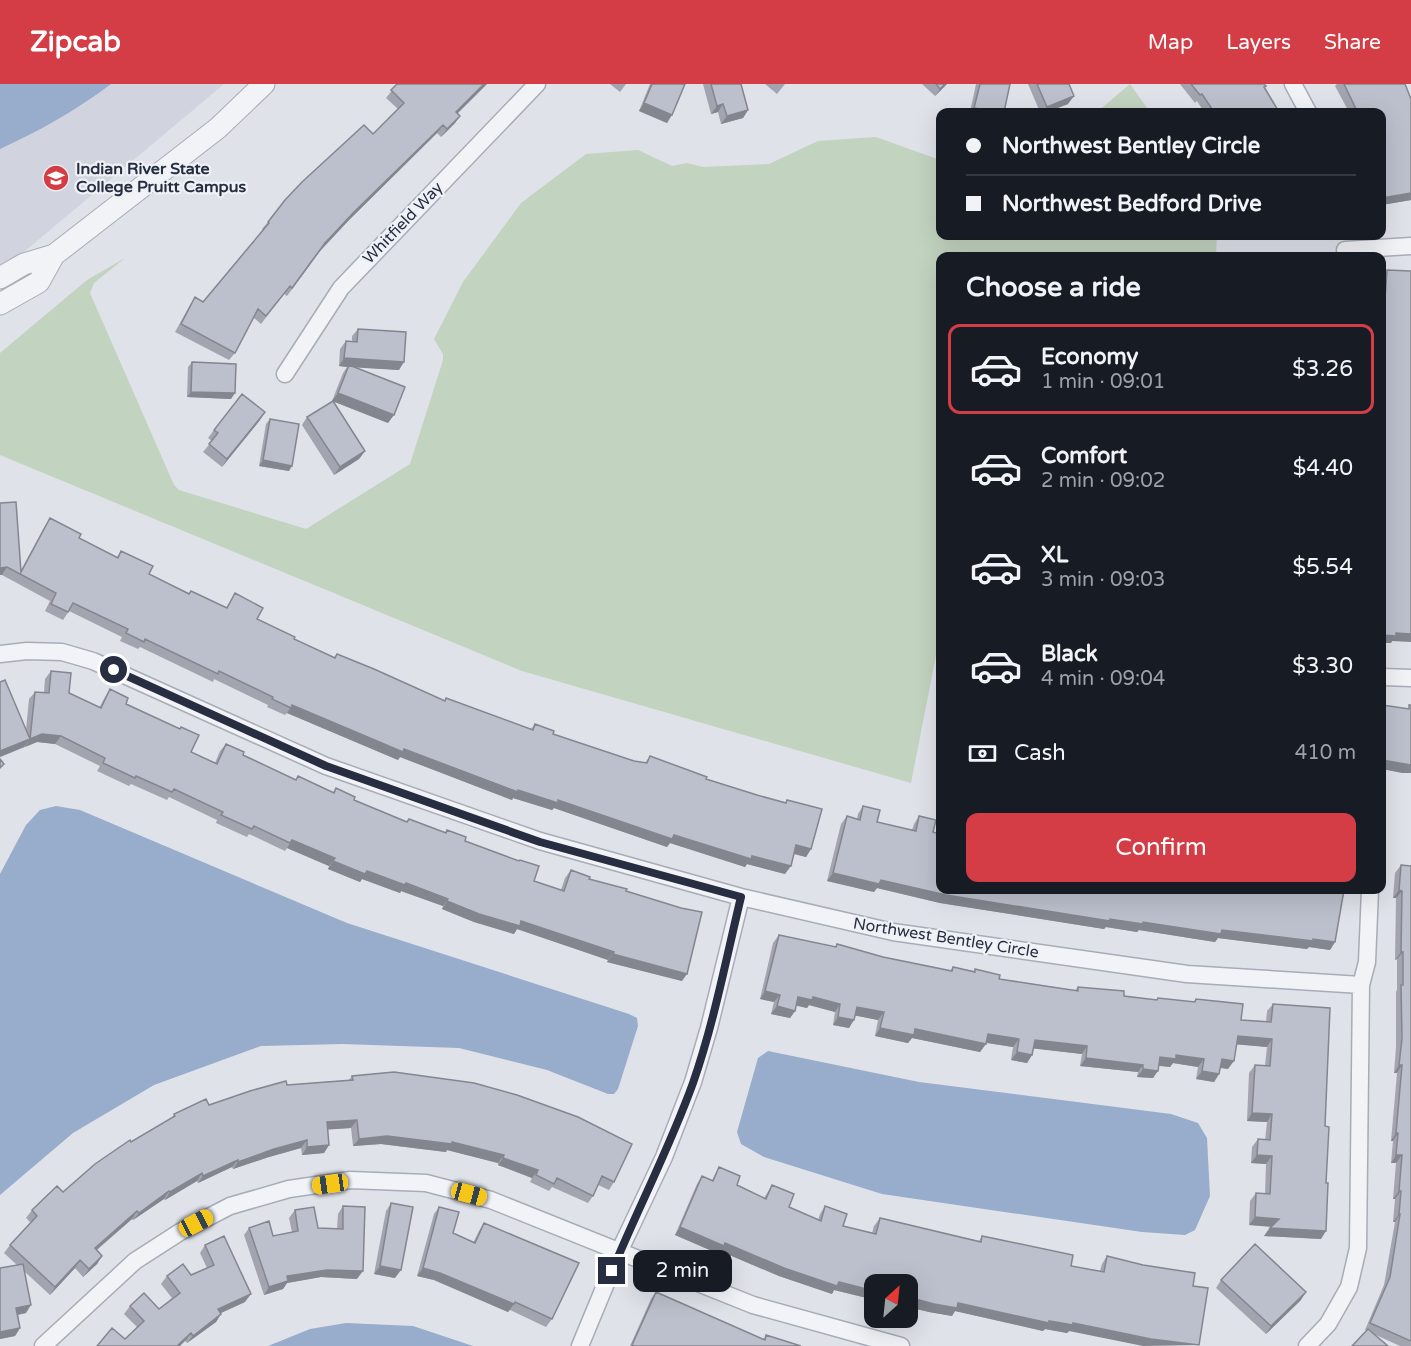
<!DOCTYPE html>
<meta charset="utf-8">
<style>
:root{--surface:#171b24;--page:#20242c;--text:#f1f3f6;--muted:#9ea1a6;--line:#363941;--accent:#d43d45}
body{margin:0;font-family:"Varela Round",sans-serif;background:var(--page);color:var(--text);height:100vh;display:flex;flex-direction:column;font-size:22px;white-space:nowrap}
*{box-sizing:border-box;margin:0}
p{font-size:20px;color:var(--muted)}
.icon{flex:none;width:33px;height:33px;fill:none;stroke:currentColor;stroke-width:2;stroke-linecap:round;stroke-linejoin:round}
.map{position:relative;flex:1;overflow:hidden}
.drawer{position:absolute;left:936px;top:168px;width:450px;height:642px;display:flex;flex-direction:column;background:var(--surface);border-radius:12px;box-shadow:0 6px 24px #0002}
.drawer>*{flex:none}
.guide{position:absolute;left:936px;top:24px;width:450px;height:132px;border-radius:12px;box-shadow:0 6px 24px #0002;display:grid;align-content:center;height:132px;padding:0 30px;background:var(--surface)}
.needle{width:39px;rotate:27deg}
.buttons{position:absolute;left:864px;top:1190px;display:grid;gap:12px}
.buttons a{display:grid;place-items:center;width:54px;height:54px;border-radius:12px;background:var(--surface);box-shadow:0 6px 24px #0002;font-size:30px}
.end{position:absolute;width:27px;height:27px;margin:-14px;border:8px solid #272e41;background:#fff;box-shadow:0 0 0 3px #fff}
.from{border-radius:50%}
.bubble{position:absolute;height:42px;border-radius:12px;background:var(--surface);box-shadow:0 6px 24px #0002;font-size:20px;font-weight:600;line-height:42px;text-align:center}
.car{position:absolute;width:18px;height:36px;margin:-18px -9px;border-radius:8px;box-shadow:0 0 4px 2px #0007;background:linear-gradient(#f5c518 24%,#345 0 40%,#f5c518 0 76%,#345 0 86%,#f5c518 0)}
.guide b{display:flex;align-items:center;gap:21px;height:57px;font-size:22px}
.guide b+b{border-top:2px solid var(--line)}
.guide i{width:15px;height:15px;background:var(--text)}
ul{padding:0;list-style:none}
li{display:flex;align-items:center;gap:18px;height:90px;margin:0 12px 9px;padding:0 18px;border:3px solid transparent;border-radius:12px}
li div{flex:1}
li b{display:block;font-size:22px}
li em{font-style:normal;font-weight:600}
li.selected{border-color:var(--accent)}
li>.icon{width:54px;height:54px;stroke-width:1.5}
h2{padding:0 30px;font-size:27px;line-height:72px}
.pay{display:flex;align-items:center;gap:15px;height:66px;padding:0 30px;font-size:22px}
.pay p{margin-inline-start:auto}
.primary-button{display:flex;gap:12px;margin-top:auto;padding:12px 30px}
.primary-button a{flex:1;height:69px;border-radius:12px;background:var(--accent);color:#fff;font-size:24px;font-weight:600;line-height:69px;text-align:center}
header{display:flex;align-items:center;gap:36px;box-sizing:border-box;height:84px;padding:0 30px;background:var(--accent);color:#fff}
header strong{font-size:28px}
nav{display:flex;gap:33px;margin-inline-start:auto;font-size:21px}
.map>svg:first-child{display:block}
.built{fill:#d1d4de}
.green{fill:#c2d3bf}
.water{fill:#98accb}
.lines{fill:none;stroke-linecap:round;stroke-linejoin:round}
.minor-casing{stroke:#a8acb7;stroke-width:19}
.tertiary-casing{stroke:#a8acb7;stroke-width:23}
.minor{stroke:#f2f3f7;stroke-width:16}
.tertiary{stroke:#f2f3f7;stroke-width:21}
.wall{fill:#a2a5af}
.shaded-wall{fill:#84868f}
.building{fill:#bcc0cc;stroke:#84868f;stroke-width:1.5}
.route{stroke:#272e41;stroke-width:8}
.labels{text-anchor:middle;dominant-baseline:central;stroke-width:4.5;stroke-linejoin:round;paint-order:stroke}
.poi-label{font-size:16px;font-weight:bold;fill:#272e41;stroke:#eef1f6;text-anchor:start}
.street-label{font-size:16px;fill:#272e41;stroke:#eef1f6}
</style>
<header>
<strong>Zipcab</strong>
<nav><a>Map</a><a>Layers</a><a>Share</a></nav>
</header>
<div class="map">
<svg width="1411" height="1262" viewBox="0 0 1411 1262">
<rect width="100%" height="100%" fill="#dfe2e9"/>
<path class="built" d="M0,0H224L0,188Z"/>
<path class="green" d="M1130,0L1150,28H1097Z
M876,53L940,76V152H1217L1216,172H940V551L911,699L522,587L0,371V269L87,196L125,174L94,199L90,209L174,401L179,406L306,445L410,380L443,276V270L434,255L463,198L521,119L586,70L638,66L672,82L687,79L703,83L769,80L818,57Z"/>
<path class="water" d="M0,0H111C77,26 39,47 0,65Z
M56,722L80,726L347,839L629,930L637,934L638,942L618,1005L614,1010H608L547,986L459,964L343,960L261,962L154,1001L73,1049L0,1111V790L26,741L40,726Z
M768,967L919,998L1171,1030L1198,1039L1207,1054L1210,1112L1195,1146L1185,1151L1142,1148L882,1110L764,1073L741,1060L737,1048L758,974Z
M346,1239L413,1242L473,1262H268L310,1245Z"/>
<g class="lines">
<g class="minor-casing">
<path id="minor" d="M1293,0L1308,28
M1345,166L1411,162
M285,290L341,204L537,0
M0,570L27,567L62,568L93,577L326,682L540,757L741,813L893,848L1187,890L1361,901L1358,1164L1349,1203L1328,1240L1307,1262
M1382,593L1411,594
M1361,901L1367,878L1370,806
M43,1262L135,1177L180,1148L230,1122L289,1105L350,1096L426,1099L491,1116L753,1221L901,1262
M580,1262L619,1168L664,1073L693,998L709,944L741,813"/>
</g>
<g class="tertiary-casing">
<path id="tertiary" d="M0,194L24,180L54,171L218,44L264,0
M0,220L39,198L54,171"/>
</g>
<use href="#minor" class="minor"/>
<use href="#tertiary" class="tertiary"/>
</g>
<path class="wall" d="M397,0H487L457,29L460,32L455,39L441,53L437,49L349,136L320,167L287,212L284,210L261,240L253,233L235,269L229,276L175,248L190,221L195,213L203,218L263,146L262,145L268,138L373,50L398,25L386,14Z
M610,0H626L620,8Z
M650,0H685L667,39L639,27Z
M703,0H741L748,26L743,34L721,40L718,28L711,30Z
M765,0H785L777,10Z
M922,0H947L935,12Z
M976,0H1010L1004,28H970Z
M1028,0H1069L1068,20L1047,28H1040Z
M1180,0H1264L1266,2L1265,3L1279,28H1204L1197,17L1195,19Z
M1337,0H1405L1411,116L1382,121V28H1349L1335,2Z
M1387,186L1392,557L1391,559H1382V194Z
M358,245L399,286L355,283L388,339L333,317L365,367L359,375L334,391L302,341L307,333L332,317L343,289L347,283L339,282L340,265L346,257H352V252Z
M192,278L231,315L187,313L188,283Z
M270,335L289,387L259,382L266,340Z
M260,336L222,383L203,368L212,357L208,354L214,346Z
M0,419L21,486L45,442L50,434L79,454L117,473L121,467L149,490L189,509L226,524L235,509L257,535L294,555L334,573L337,570L444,617L446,614L531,645L535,640L553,650L634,677L645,679L650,672L706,695L757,711L785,719L787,716L811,765L806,773L794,770L785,790L747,780L745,783L670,759L667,763L554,724L552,726L513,714L512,716L400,673L398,676L287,629L285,631L267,623L268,621L214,595L213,598L140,563L138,565L120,557L122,553L69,527L63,536L45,527L50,517L2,491Z
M51,587L69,609L99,624L105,613L110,605L126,620L191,668L215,679L220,667L226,660L243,671L296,696L298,692L333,708L336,704L354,716L406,738L409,735L445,748L447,746L534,797L561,806L565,794L571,786L589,795L626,807L682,897L607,878L608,876L517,845L514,850L474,838L442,825L443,822L401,807L400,809L362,795L360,798L328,785L329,782L287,764L285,767L249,750L247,753L216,739L217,736L169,713L167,716L131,700L129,702L97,687L100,682L55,660L37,658L0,673V598L26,646L29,615L35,608H44L45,595Z
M863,722L877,738L912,746L914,740L919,732L933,748L1335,858L1330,866L1309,863L1307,865L1218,854L1215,858L1139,846L1137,848L1106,843L1104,845L940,819L877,804L874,808L827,797L841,740L847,732L857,735L858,730Z
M1401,781L1411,782V1262H1400L1365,1246L1384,1201L1395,1138H1393L1395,1115H1393L1396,1079H1391L1393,1057H1391L1397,989H1394L1396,963V908L1397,906V875L1395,876L1396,814H1393L1395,789Z
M779,851L835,863L837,860L883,873L950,887L953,883L974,887L975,885L999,895L1075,906L1078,903L1124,912L1156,916L1158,914L1193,918L1196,915L1241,936L1266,938L1267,927L1273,920L1321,1155L1264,1152L1271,1142L1249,1141L1250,1117L1256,1109L1265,1110L1266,1080L1251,1079L1252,1063L1258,1055L1265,1056L1267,1038L1247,1037L1249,989L1255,981H1265L1267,963L1237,960L1228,985L1220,984L1219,990L1214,998L1196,995L1198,983L1173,979L1170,983L1159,982L1153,994L1137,993L1138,988L1080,982L1082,970L1033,964L1032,971L1027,979L1011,976L1013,963L986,959L980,968L912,954L908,959L875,952L878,936L855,931L849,944L833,941L835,928L809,921L807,924L796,921L795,927L790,934L771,930L774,918L760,915L773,859Z
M394,988L614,1098L609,1106L598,1101L593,1112L588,1119L552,1103L549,1107L530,1098L532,1094L498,1081V1079L447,1066L446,1068L381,1060L353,1062L351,1044L328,1045L329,1061L324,1069L302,1071L301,1064L269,1073L233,1085L232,1083L198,1099L197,1097L165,1116L164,1115L133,1136L132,1135L97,1166L102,1172L97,1180L83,1193L75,1184L50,1211L25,1188L26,1229L18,1231L20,1244L15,1252L0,1255V1184L17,1181L4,1169L10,1161L31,1139L26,1134L32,1126L63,1108L131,1058L172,1034L174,1030L287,1001L349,996L352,992Z
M719,1083L737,1101L764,1114L772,1101L789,1123L818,1136L820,1130L825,1122L843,1142L872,1149L874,1142L880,1134L979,1157L982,1152L1071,1182L1100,1187L1102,1180L1107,1172L1143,1181L1067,1249L1045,1245L1043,1247L955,1227L952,1232L929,1228L908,1223V1200H874V1214L872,1213L871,1215L834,1206L832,1210L779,1192L720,1167L719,1170L675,1151L697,1100L702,1092L712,1096Z
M391,1119L395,1194L374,1190L386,1127Z
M343,1122L357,1195L321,1193L287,1199L283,1205L264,1211L244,1151L249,1144L273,1152L292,1148L289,1134L295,1126L318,1144L337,1145L338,1130Z
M439,1123L453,1149L473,1159L479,1147L484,1139L552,1235L546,1243L510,1226L508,1228L434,1196L417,1192L434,1130Z
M205,1161L245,1218L221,1229L216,1238L187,1259L185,1257L125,1255L137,1243L124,1230L130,1222L159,1225L172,1214L161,1200L167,1192L191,1191L207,1184L200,1169Z
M1221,1196L1301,1216L1266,1250L1216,1204Z
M656,1208L763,1256L766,1251L801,1262H630L651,1215Z"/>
<path class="shaded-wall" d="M484,0H487L451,36L456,28Z
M945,0H947L935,12L940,5Z
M1074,12L1068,20L1047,28H1043L1047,23Z
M644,19L672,31L667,39L639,27Z
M723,20L718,28L711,30L717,22Z
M974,24L996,28H971Z
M748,26L743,34L721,40L727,32Z
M460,32L455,39L441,53L447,45Z
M443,41L437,49L349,136L320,167L287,212L325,159L354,128Z
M1411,109V116L1382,121V114Z
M344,274L404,278L399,286L348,283L349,281L347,283L339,282Z
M191,308L235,309L231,315L187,313Z
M338,309L394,331L388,339L332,317Z
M265,328L260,336L222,383L227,375Z
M365,367L359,375L334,391L340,383Z
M263,376L292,382L289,387L259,382Z
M7,483L2,491H0V484Z
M1396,549L1411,550V558L1392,557L1391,559H1382V551Z
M292,621L404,665L518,706L558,716L674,751L791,782L785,790L747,780L745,783L670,759L667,763L554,724L552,726L513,714L512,716L400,673L398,676L287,629Z
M42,650L61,652L55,660L37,658L25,663L30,655Z
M30,655L24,663L0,673V667Z
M1382,676L1411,681V689H1402L1382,685Z
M292,756L335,774L329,782L287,764Z
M796,761L811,765L806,773L791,769Z
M333,777L406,799L448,815L443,822L401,807L400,809L362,795L360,798L328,785Z
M833,789L881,796L1110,835L1313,855L1335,858L1330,866L1309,863L1307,865L1218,854L1215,858L1139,846L1137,848L1106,843L1104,845L940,819L877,804L874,808L827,797Z
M1399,806L1402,807L1396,814H1393Z
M447,817L521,837L614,868L608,876L517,845L514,850L474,838L442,825Z
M1401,868H1403L1397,875L1395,876Z
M613,870L687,890L682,897L607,878Z
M765,907L780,911L774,918L760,915Z
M798,913H813L840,920L835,928L809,921L807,924L793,921Z
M777,922L795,927L790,934L771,930Z
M857,923L884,928L878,936L852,931Z
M838,933L854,936L849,944L833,941Z
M880,944L915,945L986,960L980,968L912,954L908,959L875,952Z
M988,950L1019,955L1013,963L982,958Z
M1238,952L1272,955L1267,963L1232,960Z
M1035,956L1087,962L1082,970L1029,964Z
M1017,968L1032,971L1027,979L1011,976Z
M1176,971L1204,975L1198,983L1173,979L1170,983L1154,981L1160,973Z
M1086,974L1143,981L1138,988L1080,982Z
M1222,975L1234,977L1228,985L1216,983Z
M1399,981H1402L1397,989H1394Z
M1143,985L1158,987L1153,994L1137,993Z
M1202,987L1219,990L1214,998L1196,995Z
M1252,1029L1272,1030L1267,1038L1247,1037Z
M357,1036L351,1044L322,1046L327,1038Z
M1396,1049H1398L1393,1057H1391Z
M387,1052L452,1058L504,1071L498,1079L447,1066L446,1068L381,1060L353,1062L359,1055Z
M307,1056L301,1064L269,1073L233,1085L238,1078L274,1065Z
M329,1061L324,1069L302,1071L307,1063Z
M1257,1071L1272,1072L1266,1080L1251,1079Z
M1396,1071H1402L1396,1079H1391Z
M503,1074L538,1086L532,1094L498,1081Z
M238,1076L232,1083L198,1099L203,1092Z
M202,1089L197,1097L165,1116L170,1108Z
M169,1107L164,1115L133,1136L139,1129Z
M1399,1107H1401L1395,1115H1393Z
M137,1127L132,1135L89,1172L95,1164Z
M1399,1130H1400L1395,1138H1393Z
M1255,1133L1279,1135L1273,1143L1249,1141Z
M680,1143L839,1198L874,1207V1214L872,1213L871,1215L834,1206L832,1210L779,1192L720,1167L719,1170L675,1151Z
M1270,1144L1326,1147L1321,1155L1264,1152Z
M102,1172L97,1180L83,1193L89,1185Z
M80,1176L75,1184L50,1211L55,1203Z
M380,1182L401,1186L395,1194L374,1190Z
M423,1184L440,1189L514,1220L508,1228L434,1196L417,1192Z
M327,1186L363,1187L357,1195L321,1193L287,1199L283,1205L264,1211L269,1203L287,1192Z
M1306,1208L1301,1216L1266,1250L1271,1242Z
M251,1210L245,1218L212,1233L218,1225Z
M908,1213L958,1219L1049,1237L1073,1239L1199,1261L1143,1262L1069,1247L1067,1249L1045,1245L1043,1247L955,1227L952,1232L929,1228L908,1223Z
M31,1221L26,1229L11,1232L16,1224Z
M221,1230L216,1238L187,1259L193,1252Z
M20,1244L15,1252L0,1255V1248Z
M191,1249L185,1257L180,1262H177Z"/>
<path class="building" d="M397,0H484L456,28L460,32L447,45L443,41L354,128L325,159L292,204L290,202L266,232L258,225L235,269L181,240L195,213L203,218L269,139L268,138L285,116L302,98L364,41L373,50L404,19L391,6Z
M652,0H685L672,31L644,19Z
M711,0H741L748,26L727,32L723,20L717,22Z
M936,0H945L940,5Z
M980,0H1010L1004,28H996L974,24Z
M1037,0H1069L1074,12L1047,23Z
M1191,0H1264L1266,2L1264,3L1279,28H1214L1202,10L1200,11Z
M1344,0H1405L1411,15V109L1382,114V28H1355L1357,27Z
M1387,186L1411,187V550L1396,549V552L1382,551V256Z
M358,245L406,248L404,278L344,274L346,257L357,258Z
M192,278L236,280L235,309L191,308Z
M349,281L405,303L394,331L338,309Z
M242,310L265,328L227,375L209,360L218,349L214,346Z
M333,317L365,367L340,383L307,333Z
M270,335L299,340L292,382L263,376Z
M16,418L21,488L50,434L81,450L79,454L118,474L121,467L153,482L149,490L189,510L191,507L227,524L235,509L263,524L257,535L295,553L294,555L335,574L337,570L374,585L445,617L446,614L533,646L535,640L554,647L553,650L634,677L647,679L650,672L707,693L706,695L757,711L786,719L787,716L822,725L811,765L796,761L791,782L752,772L751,775L674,751L672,755L558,716V719L518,706V708L404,665L403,668L292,621L291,624L272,615L273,613L219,587L218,590L145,555L144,558L126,549L128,545L73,519L68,528L51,520L56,509L7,483L0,484V419Z
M51,587L71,589L69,609L101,624L110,605L128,614L126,620L180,645L181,643L199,651L191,668L217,680L226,660L244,668L243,671L296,696L298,692L334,709L336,704L355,713L354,716L407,738L409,735L446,749L447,746L466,753L465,757L519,777L520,776L539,782L534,797L564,807L571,786L590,793L589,795L627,805L626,807L681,824L702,828L687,890L613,870L614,868L521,837L520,842L479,830L447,817L448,815L406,799L405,801L367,787L365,790L333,777L335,774L292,756L290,759L254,742L252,745L221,731L223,728L174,705L172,708L136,692L135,694L103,679L105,674L61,652L42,650L30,655L35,608L49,609Z
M5,596L30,655L0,667V598Z
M1382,621L1409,625V621H1411V681L1382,676Z
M0,675L4,680L0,684Z
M863,722L880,726L877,738L916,747L919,732L936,736L933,748L940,750V806H1344L1335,858L1313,855V857L1222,846L1221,850L1143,838V840L1110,835V837L946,811L881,796L879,800L833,789L847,732L860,736Z
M1401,781L1411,782V1257L1370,1239L1390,1193L1400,1130H1399L1401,1107H1399L1402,1071H1396L1398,1049H1396L1402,981H1399L1402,955L1401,901H1403V868H1401L1402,807L1399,806Z
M779,851L836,863L837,860L883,873L952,887L953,883L975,888V885L1000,891L999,895L1032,900L1078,907V903L1124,907V912L1157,916L1158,914L1195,918L1196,915L1243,920L1241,936L1271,938L1273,920L1330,924L1325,1042L1329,1043L1326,1099H1328L1326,1147L1270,1144L1279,1135L1255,1133L1256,1109L1270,1110L1272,1072L1257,1071L1258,1055L1270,1056L1272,1030L1252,1029L1255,981L1270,982L1272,955L1238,952L1234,977L1222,975L1219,990L1202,987L1204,975L1176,971V975L1160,973L1158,987L1143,985V981L1086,974L1087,962L1035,956L1032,971L1017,968L1019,955L988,950L986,960L915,945L914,951L880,944L884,928L857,923L854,936L838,933L840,920L813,913L812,916L798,913L795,927L777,922L780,911L765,907Z
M394,988L474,999L517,1011L578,1033L632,1060L614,1098L602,1092L593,1112L557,1094L554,1100L536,1091L538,1086L503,1074L504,1071L452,1058V1060L387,1052L359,1055L357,1036L327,1038L329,1061L307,1063V1056L274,1065L238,1078V1076L203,1092L202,1089L170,1108L169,1107L139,1129L137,1127L95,1164L102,1172L89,1185L80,1176L55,1203L10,1161L37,1132L32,1126L57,1102L63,1108L95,1080L130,1056L131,1058L175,1032L174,1030L206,1015L209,1021L250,1007L286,997L287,1001L353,996L352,992Z
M719,1083L740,1092L737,1101L766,1115L772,1101L794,1110L789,1123L821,1137L825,1122L847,1130L843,1142L876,1150L880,1134L981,1158L982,1152L1073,1171L1071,1182L1104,1188L1107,1172L1143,1181L1195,1189L1193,1202L1208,1204L1199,1261L1151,1255L1073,1239V1241L1049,1237V1239L958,1219L957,1224L934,1220L908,1213V1200H874V1207L839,1198L837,1202L784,1184L725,1159L724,1162L680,1143L702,1092L713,1097Z
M391,1119L413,1123L401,1186L380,1182Z
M343,1122L365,1123L363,1187L327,1186L287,1192L288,1197L269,1203L249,1144L269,1137L273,1152L298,1147L295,1126L314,1123L318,1144L343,1145Z
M439,1123L459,1128L453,1149L475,1159L484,1139L579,1179L552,1235L515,1218L514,1220L440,1189L423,1184Z
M224,1152L251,1210L218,1225L221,1230L193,1252L191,1249L177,1262H97L112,1244L125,1255L144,1237L130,1222L144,1209L159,1225L180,1209L167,1192L183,1180L191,1191L214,1181L205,1161Z
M1255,1160L1306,1208L1271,1242L1221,1196Z
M23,1180L31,1221L16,1224L20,1244L0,1248V1184Z
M656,1208L765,1256L766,1251L801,1262H635L632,1261Z
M1368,1245L1388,1262H1352Z"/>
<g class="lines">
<path class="route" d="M114,586L326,682L540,758L741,813C726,875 714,939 693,999C670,1063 638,1124 612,1187"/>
</g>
<defs>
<g id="university-disc" transform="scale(1.35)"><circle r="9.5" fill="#d43d45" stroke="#eef1f6"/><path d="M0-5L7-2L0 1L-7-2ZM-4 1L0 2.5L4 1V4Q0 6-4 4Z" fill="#fff"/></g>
</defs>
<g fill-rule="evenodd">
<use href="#university-disc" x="56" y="94"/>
</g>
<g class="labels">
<g class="poi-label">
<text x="76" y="85">Indian River State<tspan x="76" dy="18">College Pruitt Campus</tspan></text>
</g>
<g class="street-label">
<text transform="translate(403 139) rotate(-46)">Whitfield Way</text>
<text transform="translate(946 854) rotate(9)">Northwest Bentley Circle</text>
</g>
</g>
</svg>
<div class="buttons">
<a><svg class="needle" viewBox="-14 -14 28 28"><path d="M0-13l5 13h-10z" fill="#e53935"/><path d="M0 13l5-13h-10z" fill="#9ea1a6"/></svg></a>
</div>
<i class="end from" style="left:114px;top:586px"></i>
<i class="end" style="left:612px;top:1187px"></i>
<div class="bubble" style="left:633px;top:1166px;width:99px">2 min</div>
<i class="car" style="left:330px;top:1100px;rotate:262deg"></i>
<i class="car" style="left:469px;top:1110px;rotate:105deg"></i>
<i class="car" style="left:196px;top:1139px;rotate:62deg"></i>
<div class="guide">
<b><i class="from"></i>Northwest Bentley Circle</b>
<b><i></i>Northwest Bedford Drive</b>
</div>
<section class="drawer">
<h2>Choose a ride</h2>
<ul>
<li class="selected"><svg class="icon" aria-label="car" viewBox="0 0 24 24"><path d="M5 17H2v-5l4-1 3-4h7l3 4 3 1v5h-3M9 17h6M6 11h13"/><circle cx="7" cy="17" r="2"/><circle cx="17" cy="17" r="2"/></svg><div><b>Economy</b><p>1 min · 09:01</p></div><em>$3.26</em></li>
<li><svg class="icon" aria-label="car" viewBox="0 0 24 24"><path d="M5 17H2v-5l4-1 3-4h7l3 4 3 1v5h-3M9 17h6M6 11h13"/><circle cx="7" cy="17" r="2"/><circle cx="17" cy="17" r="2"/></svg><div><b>Comfort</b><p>2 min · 09:02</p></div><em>$4.40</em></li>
<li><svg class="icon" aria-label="car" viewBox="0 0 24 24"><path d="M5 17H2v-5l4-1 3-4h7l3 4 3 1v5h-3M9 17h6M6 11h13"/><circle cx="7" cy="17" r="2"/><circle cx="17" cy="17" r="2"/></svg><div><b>XL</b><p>3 min · 09:03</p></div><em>$5.54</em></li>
<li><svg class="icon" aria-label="car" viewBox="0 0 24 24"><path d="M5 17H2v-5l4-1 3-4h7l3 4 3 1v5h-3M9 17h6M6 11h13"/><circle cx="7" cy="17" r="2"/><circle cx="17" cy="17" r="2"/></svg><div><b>Black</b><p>4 min · 09:04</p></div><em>$3.30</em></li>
</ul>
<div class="pay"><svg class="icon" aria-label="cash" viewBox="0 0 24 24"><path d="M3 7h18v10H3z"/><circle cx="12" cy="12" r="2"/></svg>Cash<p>410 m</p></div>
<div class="primary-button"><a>Confirm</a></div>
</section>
</div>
